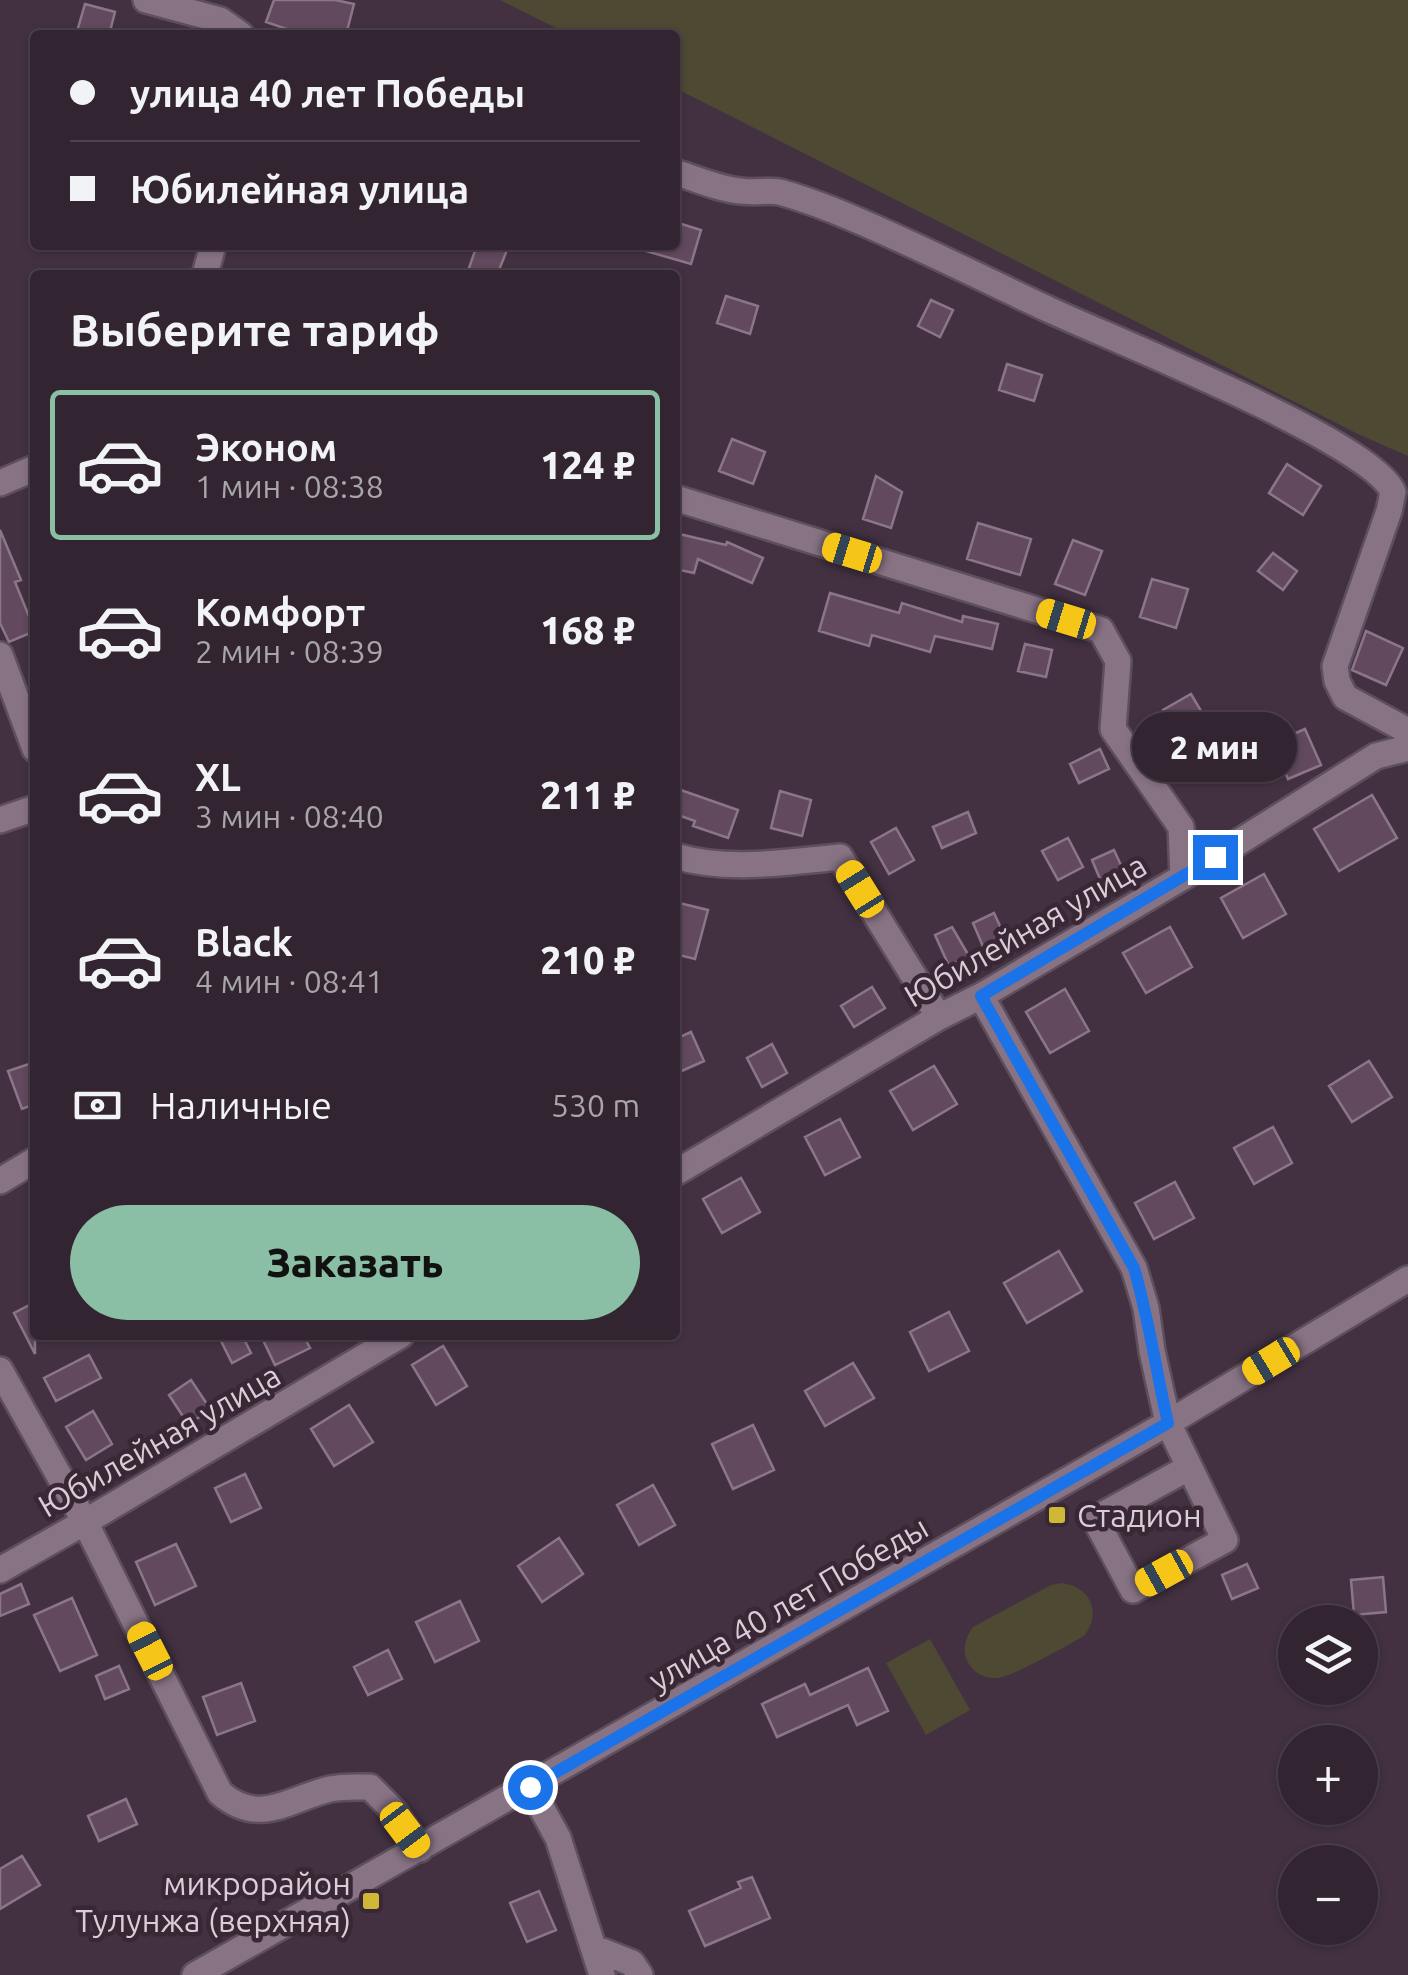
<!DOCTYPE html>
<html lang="ru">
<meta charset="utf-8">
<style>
:root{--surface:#322531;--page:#3a2d39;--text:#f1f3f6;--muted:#a8a5ab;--line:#4d424d;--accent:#8abfa5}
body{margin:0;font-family:Ubuntu,sans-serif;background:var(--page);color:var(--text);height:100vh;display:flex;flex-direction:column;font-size:38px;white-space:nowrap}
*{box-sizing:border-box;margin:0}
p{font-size:32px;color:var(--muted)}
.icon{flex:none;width:55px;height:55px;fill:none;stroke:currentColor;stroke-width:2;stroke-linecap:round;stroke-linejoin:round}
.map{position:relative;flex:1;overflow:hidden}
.sheet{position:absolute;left:30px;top:270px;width:650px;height:1070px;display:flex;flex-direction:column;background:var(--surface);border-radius:10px;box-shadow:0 2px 8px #0004,0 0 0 2px var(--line)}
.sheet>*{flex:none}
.hud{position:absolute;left:30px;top:30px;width:650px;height:220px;border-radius:10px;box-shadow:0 2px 8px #0004,0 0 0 2px var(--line);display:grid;align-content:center;height:220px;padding:0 40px;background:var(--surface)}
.fabs{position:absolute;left:1278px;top:1605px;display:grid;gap:20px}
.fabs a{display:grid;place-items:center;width:100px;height:100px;border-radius:50%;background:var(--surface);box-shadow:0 2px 8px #0004,0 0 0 2px var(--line);font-size:50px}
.end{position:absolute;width:45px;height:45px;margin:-22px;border:12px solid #1a73e8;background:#fff;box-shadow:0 0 0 5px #fff}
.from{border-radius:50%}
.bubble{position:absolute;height:70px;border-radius:35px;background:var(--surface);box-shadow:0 2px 8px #0004,0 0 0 2px var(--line);font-size:32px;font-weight:800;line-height:70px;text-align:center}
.car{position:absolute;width:30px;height:60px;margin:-30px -15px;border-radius:12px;box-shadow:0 0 8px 2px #0007;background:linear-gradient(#f5c518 24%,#345 0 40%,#f5c518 0 76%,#345 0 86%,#f5c518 0)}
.hud b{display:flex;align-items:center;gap:35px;height:95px;font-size:38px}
.hud b+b{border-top:2px solid var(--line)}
.hud i{width:25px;height:25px;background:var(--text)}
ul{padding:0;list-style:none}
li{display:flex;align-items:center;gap:30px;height:150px;margin:0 20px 15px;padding:0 20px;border:5px solid transparent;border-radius:10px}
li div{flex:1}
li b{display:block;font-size:38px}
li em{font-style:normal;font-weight:800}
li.on{border-color:var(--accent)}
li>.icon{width:90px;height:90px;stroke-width:1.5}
h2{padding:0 40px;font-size:45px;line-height:120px}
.pay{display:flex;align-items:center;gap:25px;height:110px;padding:0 40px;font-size:38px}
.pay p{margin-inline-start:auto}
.primary-button{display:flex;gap:20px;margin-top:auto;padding:20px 40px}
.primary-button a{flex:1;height:115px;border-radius:60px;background:var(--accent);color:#111;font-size:40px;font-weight:800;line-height:115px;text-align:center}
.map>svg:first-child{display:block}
.green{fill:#4d4933}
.building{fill:#62495e;stroke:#8b7688;stroke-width:2.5}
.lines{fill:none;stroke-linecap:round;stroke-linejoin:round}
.minor-casing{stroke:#5e4f5c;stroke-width:30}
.minor{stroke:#887385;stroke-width:25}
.route{stroke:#1a73e8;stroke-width:12}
.poi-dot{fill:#cfb837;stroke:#392736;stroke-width:4}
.labels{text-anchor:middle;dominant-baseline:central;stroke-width:9;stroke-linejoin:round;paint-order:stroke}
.street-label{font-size:32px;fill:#d9cdd7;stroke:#392736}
.poi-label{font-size:32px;fill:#d9cdd7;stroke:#392736;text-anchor:start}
</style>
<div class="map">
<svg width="1408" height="1975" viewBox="0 0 1408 1975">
<rect width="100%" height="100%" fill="#433141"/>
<path class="green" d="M500,0H1408V456L1360,435L675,88V35H570Z
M1061,1583C1091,1586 1102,1613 1084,1636C1068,1645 1011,1678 996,1678C986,1679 974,1673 969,1664C961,1652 965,1638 973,1627L1051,1585Z
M930,1639L970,1710L926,1735L886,1663Z"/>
<path class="building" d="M274,0H335L354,4L346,35H304L266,22Z
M85,4L115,12L109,35H76Z
M675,222L701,230L691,264L639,249V245H675Z
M477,245H509L497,275H489L469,268Z
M726,296L758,306L750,334L717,323Z
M931,300L953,310L940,337L918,326Z
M1007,364L1042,375L1034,401L999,390Z
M732,439L765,452L753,484L719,471Z
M1287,464L1321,486L1303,515L1269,493Z
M876,476L902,492L891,528L863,519Z
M978,523L1031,539L1020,575L967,559Z
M0,530L21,580L15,582L35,631L9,642L0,623Z
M675,533L726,545L727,542L763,558L752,583L698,559L694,573L675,569Z
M1073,540L1102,551L1085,595L1055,584Z
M1273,553L1297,571L1283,590L1258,571Z
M1152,579L1188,589L1176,628L1140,617Z
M830,593L899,613L902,603L962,622L963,616L998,624L992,649L935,636L930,652L872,635L869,646L819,631Z
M1366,631L1403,648L1386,685L1352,670Z
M1025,644L1052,650L1046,677L1018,671Z
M1191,694L1207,721L1179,738L1163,710Z
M1305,729L1321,765L1288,779L1273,743Z
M1100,749L1109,769L1079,783L1070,764Z
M675,788L738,810L728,838L693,826L695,821L675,814Z
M780,791L811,800L802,836L771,828Z
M1372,795L1397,838L1339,871L1314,829Z
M968,812L976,833L942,848L933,827Z
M896,828L914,860L889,874L871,842Z
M1068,838L1083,867L1058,880L1042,851Z
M1114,850L1126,876L1103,886L1092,860Z
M1264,874L1286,914L1243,938L1221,898Z
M675,902L708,910L695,959L675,954Z
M994,913L1007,941L985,951L973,923Z
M952,927L969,956L949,966L935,935Z
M1170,927L1192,967L1146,993L1123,953Z
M872,987L885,1008L854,1027L841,1006Z
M1065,989L1089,1031L1050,1053L1026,1012Z
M691,1032L704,1061L675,1074V1039Z
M772,1044L787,1073L762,1087L747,1058Z
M1369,1061L1392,1097L1352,1122L1329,1086Z
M35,1062V1104L22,1109L8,1071Z
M934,1066L957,1104L913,1130L890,1091Z
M840,1119L860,1157L825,1175L805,1137Z
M1273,1127L1292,1163L1254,1184L1234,1148Z
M741,1178L760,1212L722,1233L703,1199Z
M1175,1182L1194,1218L1154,1239L1135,1203Z
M1059,1251L1082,1291L1027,1323L1004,1283Z
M35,1302V1354L14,1313Z
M949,1312L969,1351L929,1371L910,1332Z
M218,1335H242L251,1353L232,1363Z
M273,1335H303L310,1348L275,1365L263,1340Z
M443,1346L467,1386L436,1405L412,1365Z
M89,1355L101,1378L56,1401L44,1378Z
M853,1363L874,1398L825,1426L805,1391Z
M191,1380L211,1410L188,1424L169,1395Z
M349,1405L373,1442L334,1466L311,1429Z
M93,1411L112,1444L86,1460L66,1427Z
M753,1425L774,1470L733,1489L712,1444Z
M245,1474L261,1508L231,1522L215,1488Z
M653,1485L675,1525L639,1545L617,1505Z
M559,1538L583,1574L542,1602L518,1566Z
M176,1544L196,1586L155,1605L136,1562Z
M1247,1564L1258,1588L1232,1599L1222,1575Z
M1383,1577L1386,1612L1354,1615L1351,1580Z
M21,1584L29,1604L0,1616V1594Z
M72,1598L97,1655L60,1671L34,1615Z
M460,1601L479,1641L435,1662L416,1622Z
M388,1650L402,1679L368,1695L354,1667Z
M119,1666L129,1689L105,1699L96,1676Z
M868,1668L888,1711L857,1725L848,1705L777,1737L762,1704L805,1684L810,1695Z
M241,1683L255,1721L217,1735L203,1697Z
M126,1799L137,1824L99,1841L88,1816Z
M22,1856L40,1885L0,1909V1869Z
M752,1877L770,1918L705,1946L689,1911L741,1888L738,1882Z
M539,1891L556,1930L527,1942L510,1903Z"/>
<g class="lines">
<g class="minor-casing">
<path id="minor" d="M146,0L220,20L241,35
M675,172C696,179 719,189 741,191C753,193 767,190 779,192C796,196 814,203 830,209C906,239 978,277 1052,311C1112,339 1372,442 1393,492L1389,511L1335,666L1337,681L1345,697L1408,731
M205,275L213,245
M0,483L35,468
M675,498L1101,630L1118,661L1113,729L1181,827L1183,877
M0,655L35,749
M0,820L35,808
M675,856C727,872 786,862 840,857L939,1017
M981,996L1134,1268L1146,1308L1152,1351L1168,1423L1225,1540L1133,1590L1095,1519L1188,1468
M675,1173L939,1017L981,996L1183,877L1376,756L1408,748
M0,1181L35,1160
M0,1370L85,1522L220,1793C260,1827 288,1799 330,1789C343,1786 357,1787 370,1787L394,1811L420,1849
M0,1570L85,1522L401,1335
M530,1787L558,1838L602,1975
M594,1948L632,1963L640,1975
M195,1975L1168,1423L1408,1279"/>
</g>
<use href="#minor" class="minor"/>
</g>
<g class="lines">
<path class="route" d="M530,1787L1168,1423C1156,1371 1149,1319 1134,1268L981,996L1215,857"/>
</g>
<g class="poi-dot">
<rect x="1047" y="1505" width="20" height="20" rx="5"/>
<rect x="361" y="1891" width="20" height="20" rx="5"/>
</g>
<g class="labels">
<g class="street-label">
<text transform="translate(1025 930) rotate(-30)">Юбилейная улица</text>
<text transform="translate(159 1440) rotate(-30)">Юбилейная улица</text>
<text transform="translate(788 1603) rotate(-30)">улица 40 лет Победы</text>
</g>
<g class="poi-label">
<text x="1077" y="1515">Стадион</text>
<text x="351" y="1883" text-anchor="end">микрорайон<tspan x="351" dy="37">Тулунжа (верхняя)</tspan></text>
</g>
</g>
</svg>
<div class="fabs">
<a><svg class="icon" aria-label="layers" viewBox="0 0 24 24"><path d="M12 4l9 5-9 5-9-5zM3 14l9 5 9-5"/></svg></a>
<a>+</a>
<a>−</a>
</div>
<i class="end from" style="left:530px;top:1787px"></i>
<i class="end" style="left:1215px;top:857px"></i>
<div class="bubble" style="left:1132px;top:712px;width:165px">2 мин</div>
<i class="car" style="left:852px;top:553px;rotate:287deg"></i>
<i class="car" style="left:1066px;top:619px;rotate:287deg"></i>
<i class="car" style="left:860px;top:889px;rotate:328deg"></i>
<i class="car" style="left:1271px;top:1361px;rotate:239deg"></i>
<i class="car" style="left:1164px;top:1573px;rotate:241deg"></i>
<i class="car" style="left:150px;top:1651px;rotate:333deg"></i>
<i class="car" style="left:405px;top:1830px;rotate:143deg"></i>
<div class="hud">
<b><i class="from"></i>улица 40 лет Победы</b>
<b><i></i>Юбилейная улица</b>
</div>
<section class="sheet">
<h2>Выберите тариф</h2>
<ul>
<li class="on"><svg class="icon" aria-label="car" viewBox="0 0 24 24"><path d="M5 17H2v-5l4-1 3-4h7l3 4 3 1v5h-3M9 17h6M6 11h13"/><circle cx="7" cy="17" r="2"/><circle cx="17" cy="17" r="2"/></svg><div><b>Эконом</b><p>1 мин · 08:38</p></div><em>124 ₽</em></li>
<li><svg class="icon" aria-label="car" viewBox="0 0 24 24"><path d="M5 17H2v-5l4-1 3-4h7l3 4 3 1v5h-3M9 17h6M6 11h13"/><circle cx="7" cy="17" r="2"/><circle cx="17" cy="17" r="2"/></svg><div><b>Комфорт</b><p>2 мин · 08:39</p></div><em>168 ₽</em></li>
<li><svg class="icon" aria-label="car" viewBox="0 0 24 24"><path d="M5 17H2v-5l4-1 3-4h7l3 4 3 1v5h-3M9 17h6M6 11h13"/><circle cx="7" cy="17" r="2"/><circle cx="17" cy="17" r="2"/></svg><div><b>XL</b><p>3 мин · 08:40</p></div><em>211 ₽</em></li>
<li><svg class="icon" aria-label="car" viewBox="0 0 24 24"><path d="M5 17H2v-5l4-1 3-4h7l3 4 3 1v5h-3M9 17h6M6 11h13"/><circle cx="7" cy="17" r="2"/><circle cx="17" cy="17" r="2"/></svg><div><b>Black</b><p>4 мин · 08:41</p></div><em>210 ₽</em></li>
</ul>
<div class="pay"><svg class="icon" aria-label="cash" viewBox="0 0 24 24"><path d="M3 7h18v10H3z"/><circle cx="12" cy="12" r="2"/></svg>Наличные<p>530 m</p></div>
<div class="primary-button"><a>Заказать</a></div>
</section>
</div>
